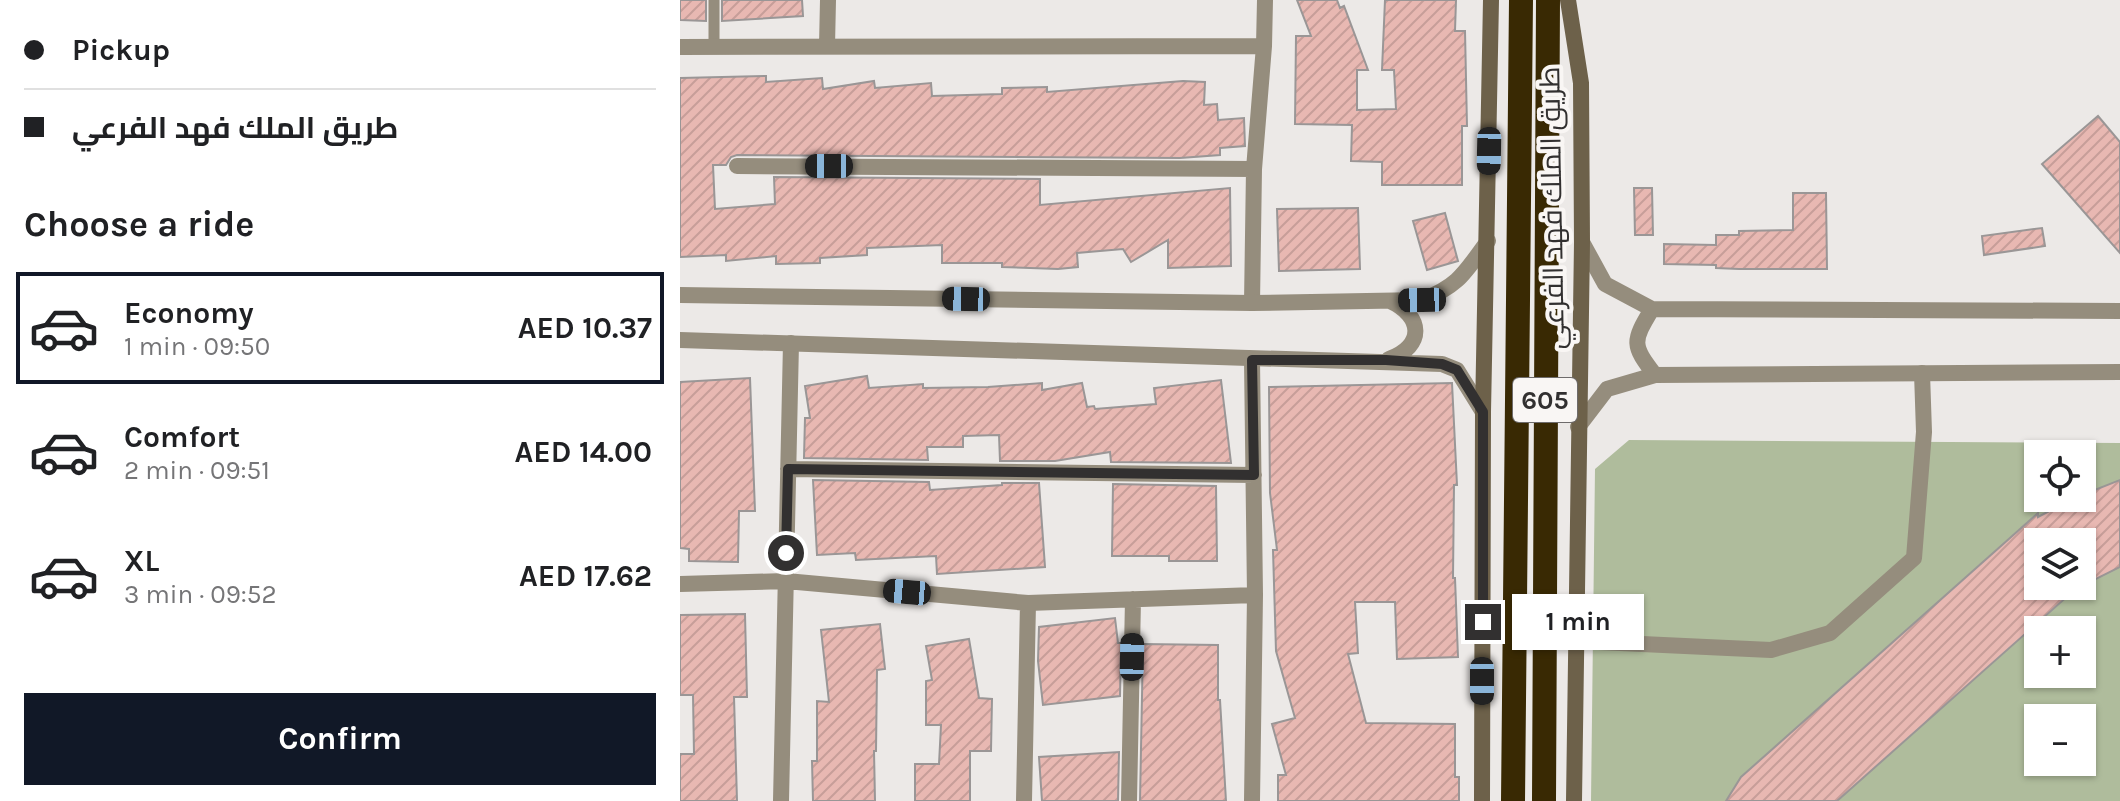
<!DOCTYPE html>
<meta charset="utf-8">
<style>
:root{--surface:#fff;--page:#f2f2f2;--text:#202124;--muted:#757577;--line:#e0e0e0;--accent:#111827}
body{margin:0;font-family:Karla,Cairo,sans-serif;background:var(--page);color:var(--text);height:100vh;display:flex;flex-direction:column;font-size:30px;white-space:nowrap}
*{box-sizing:border-box;margin:0}
p{font-size:26px;color:var(--muted)}
.icon{flex:none;width:44px;height:44px;fill:none;stroke:currentColor;stroke-width:2;stroke-linecap:round;stroke-linejoin:round}
.map{position:relative;flex:1;overflow:hidden}
.drawer{display:flex;flex-direction:column;background:var(--surface);width:680px}
.drawer>*{flex:none}
.guide{display:grid;align-content:center;height:176px;padding:0 24px;background:var(--surface)}
.buttons{position:absolute;left:1344px;top:440px;display:grid;gap:16px}
.buttons a{display:grid;place-items:center;width:72px;height:72px;border-radius:0px;background:var(--surface);box-shadow:0 2px 6px #0004;font-size:40px}
.end{position:absolute;width:36px;height:36px;margin:-18px;border:10px solid #323030;background:#fff;box-shadow:0 0 0 4px #fff}
.from{border-radius:50%}
.bubble{position:absolute;height:56px;border-radius:0px;background:var(--surface);box-shadow:0 2px 6px #0004;font-size:26px;font-weight:700;line-height:56px;text-align:center}
.car{position:absolute;width:24px;height:48px;margin:-24px -12px;border-radius:10px;box-shadow:0 0 6px 2px #0007;background:linear-gradient(#222 24%,#8ab4d8 0 40%,#222 0 76%,#8ab4d8 0 86%,#222 0)}
.guide b{display:flex;align-items:center;gap:28px;height:76px;font-size:30px}
.guide b+b{border-top:2px solid var(--line)}
.guide i{width:20px;height:20px;background:var(--text)}
ul{padding:0;list-style:none}
li{display:flex;align-items:center;gap:24px;height:112px;margin:0 16px 12px;padding:0 8px;border:4px solid transparent;border-radius:0px}
li div{flex:1}
li b{display:block;font-size:30px}
li em{font-style:normal;font-weight:700}
li.active{border-color:var(--accent)}
li>.icon{width:72px;height:72px;stroke-width:1.5}
h2{padding:0 24px;font-size:36px;line-height:96px}
.action{display:flex;gap:16px;margin-top:auto;padding:16px 24px}
.action a{flex:1;height:92px;border-radius:0px;background:var(--accent);color:#fff;font-size:32px;font-weight:700;line-height:92px;text-align:center}
main{display:flex;flex:1;min-height:0}
.map>svg:first-child{display:block}
.grass{fill:#afbc9c;fill-rule:evenodd}
.building{fill:url(#building-hatch);stroke:#9a9696;stroke-width:2}
.lines{fill:none;stroke-linecap:round;stroke-linejoin:round}
.service{stroke:#958d7d;stroke-width:11}
.minor{stroke:#958d7d;stroke-width:16}
.tertiary{stroke:#958d7d;stroke-width:16}
.secondary{stroke:#6d614a;stroke-width:16}
.motorway{stroke:#392903;stroke-width:24}
.route{stroke:#323030;stroke-width:10}
.labels{text-anchor:middle;dominant-baseline:central;stroke-width:8;stroke-linejoin:round;paint-order:stroke}
.shield{fill:#f9f6f4;stroke:#6e6b6b;stroke-width:2}
.shield-label{font-size:26px;font-weight:bold;fill:#323030}
.street-label{font-size:28px;fill:#323030;stroke:#f9f6f4}
</style>
<main>
<section class="drawer">
<div class="guide">
<b><i class="from"></i>Pickup</b>
<b><i></i>طريق الملك فهد الفرعي</b>
</div>
<h2>Choose a ride</h2>
<ul>
<li class="active"><svg class="icon" aria-label="car" viewBox="0 0 24 24"><path d="M5 17H2v-5l4-1 3-4h7l3 4 3 1v5h-3M9 17h6M6 11h13"/><circle cx="7" cy="17" r="2"/><circle cx="17" cy="17" r="2"/></svg><div><b>Economy</b><p>1 min · 09:50</p></div><em>AED 10.37</em></li>
<li><svg class="icon" aria-label="car" viewBox="0 0 24 24"><path d="M5 17H2v-5l4-1 3-4h7l3 4 3 1v5h-3M9 17h6M6 11h13"/><circle cx="7" cy="17" r="2"/><circle cx="17" cy="17" r="2"/></svg><div><b>Comfort</b><p>2 min · 09:51</p></div><em>AED 14.00</em></li>
<li><svg class="icon" aria-label="car" viewBox="0 0 24 24"><path d="M5 17H2v-5l4-1 3-4h7l3 4 3 1v5h-3M9 17h6M6 11h13"/><circle cx="7" cy="17" r="2"/><circle cx="17" cy="17" r="2"/></svg><div><b>XL</b><p>3 min · 09:52</p></div><em>AED 17.62</em></li>
</ul>
<div class="action"><a>Confirm</a></div>
</section>
<div class="map">
<svg width="1440" height="801" viewBox="0 0 1440 801">
<defs>
<pattern id="building-hatch" width="6" height="6" patternUnits="userSpaceOnUse" patternTransform="scale(2)"><rect width="6" height="6" fill="#e8b8b2"/><path d="M-1 1l2-2M0 6l6-6M5 7l2-2" fill="none" stroke="#c79e99"/></pattern>
</defs>
<rect width="100%" height="100%" fill="#ece9e7"/>
<path class="grass" d="M949,440L1440,443V801H911L915,469ZM1358,454H1402V498H1358ZM1358,542H1402V586H1358ZM1358,630H1402V674H1358ZM1358,718H1402V762H1358Z"/>
<path class="building" d="M0,0H26V21L0,20Z
M42,0H122L123,16L42,21Z
M617,0H657L660,8L664,6L688,70H677V110L716,109L714,70H702L705,0H776L775,31H785L787,126H782V185H702V162L671,161L672,125L615,124L616,36H631Z
M86,76V82L142,78L143,89L194,81L195,88L251,83L252,96L322,94V88L367,87V92L503,81L525,82L524,105L537,104L538,120L564,118L565,146L540,148V155L500,158L57,155L51,157L46,165H33L35,209L95,204L94,177L360,179V205L550,188L551,266L488,268V240L451,262L443,249L397,253L398,267L378,269L322,267V263H262V245L187,248V255L140,258V263L96,264V256L46,261V255L0,257V78Z
M1418,116L1440,142V253L1362,164Z
M954,188H972L973,235H955Z
M1113,193H1146L1147,269H1059L1036,268V265L984,264V244L1036,245V235H1059V231L1113,230Z
M678,208L680,269L599,271L597,209Z
M765,213L778,261L747,270L733,221Z
M1362,228L1365,246L1304,255L1302,236Z
M187,376L189,388L243,384V388L308,387L362,383V390L402,383L407,407L414,406L415,409L476,404L474,388L541,380L551,463L431,462L430,452L375,461H320L319,435L283,436V447H247L248,460L124,458L125,418H130L125,386Z
M70,378L75,511H59L58,562L9,561V549L0,548V382Z
M772,383L777,485H774L773,578H775L778,657L717,659L715,602H675L678,653L668,654L686,723L775,724V777H779V801H598V775H606L592,724L615,718L596,651L593,550H597L590,493L589,387Z
M133,480L249,482L250,490L322,485V483H359L365,567L257,574L256,556L176,560L175,553L137,555Z
M1440,480V567L1402,586V542H1358V586H1399L1157,801H1046L1061,777L1358,513V517L1394,498H1402V495Z
M433,484L536,486L537,561H489V556H432Z
M65,614L67,697H54L57,801H0V754H14L13,695H0V615Z
M435,618L438,643H441L440,696L363,705L358,661L359,627Z
M200,624L205,669L197,670L196,751H194L195,801H133L132,761H137V701L149,702L141,630Z
M289,639L299,698L312,699L311,751H290V801H235V764H259L261,725H246V681L252,680L246,646Z
M463,644L538,645V700H540L546,801H460Z
M439,752L438,801H362L359,757Z"/>
<g class="lines">
<path class="service" d="M34,47V0"/>
<path class="minor" d="M147,46L148,0
M0,47L584,46
M57,166L574,169
M572,303L574,169L584,46L585,0
M108,469L574,475
M0,584L106,581L348,603L575,595
M897,641L1091,650L1150,633L1234,558L1244,432L1242,373
M101,801L111,343
M344,801L348,603
M449,801L453,599
M572,801L575,595L572,360"/>
<path class="tertiary" d="M902,242L925,284L972,309
M0,295L572,303L742,300C779,286 785,272 808,241
M1440,311L972,309C952,342 952,345 975,375L1440,372
M0,340L762,364L777,370L803,412
M709,359C745,346 743,316 710,301
M898,427L927,389L975,375"/>
<path class="secondary" d="M888,0L901,83L902,242L894,801
M802,801L803,412L811,0"/>
<path class="motorway" d="M833,801L841,0
M864,801L868,0"/>
</g>
<g class="lines">
<path class="route" d="M106,553L108,469L574,475L572,360H706L762,364L777,370L803,412V622"/>
</g>
<g class="labels">
<rect class="shield" x="833" y="378" width="64" height="44" rx="6"/>
<g class="shield-label">
<text x="865" y="400">605</text>
</g>
<g class="street-label">
<text transform="translate(872 208) rotate(-91)">طريق الملك فهد الفرعي</text>
</g>
</g>
</svg>
<div class="buttons">
<a><svg class="icon" aria-label="locate" viewBox="0 0 24 24"><circle cx="12" cy="12" r="6"/><path d="M12 2v4M12 18v4M2 12h4M18 12h4"/></svg></a>
<a><svg class="icon" aria-label="layers" viewBox="0 0 24 24"><path d="M12 4l9 5-9 5-9-5zM3 14l9 5 9-5"/></svg></a>
<a>+</a>
<a>−</a>
</div>
<i class="end from" style="left:106px;top:553px"></i>
<i class="end" style="left:803px;top:622px"></i>
<div class="bubble" style="left:832px;top:594px;width:132px">1 min</div>
<i class="car" style="left:809px;top:151px;rotate:181deg"></i>
<i class="car" style="left:149px;top:166px;rotate:270deg"></i>
<i class="car" style="left:286px;top:299px;rotate:271deg"></i>
<i class="car" style="left:742px;top:300px;rotate:269deg"></i>
<i class="car" style="left:227px;top:592px;rotate:275deg"></i>
<i class="car" style="left:452px;top:657px;rotate:1deg"></i>
<i class="car" style="left:802px;top:681px;rotate:180deg"></i>
</div>
</main>
